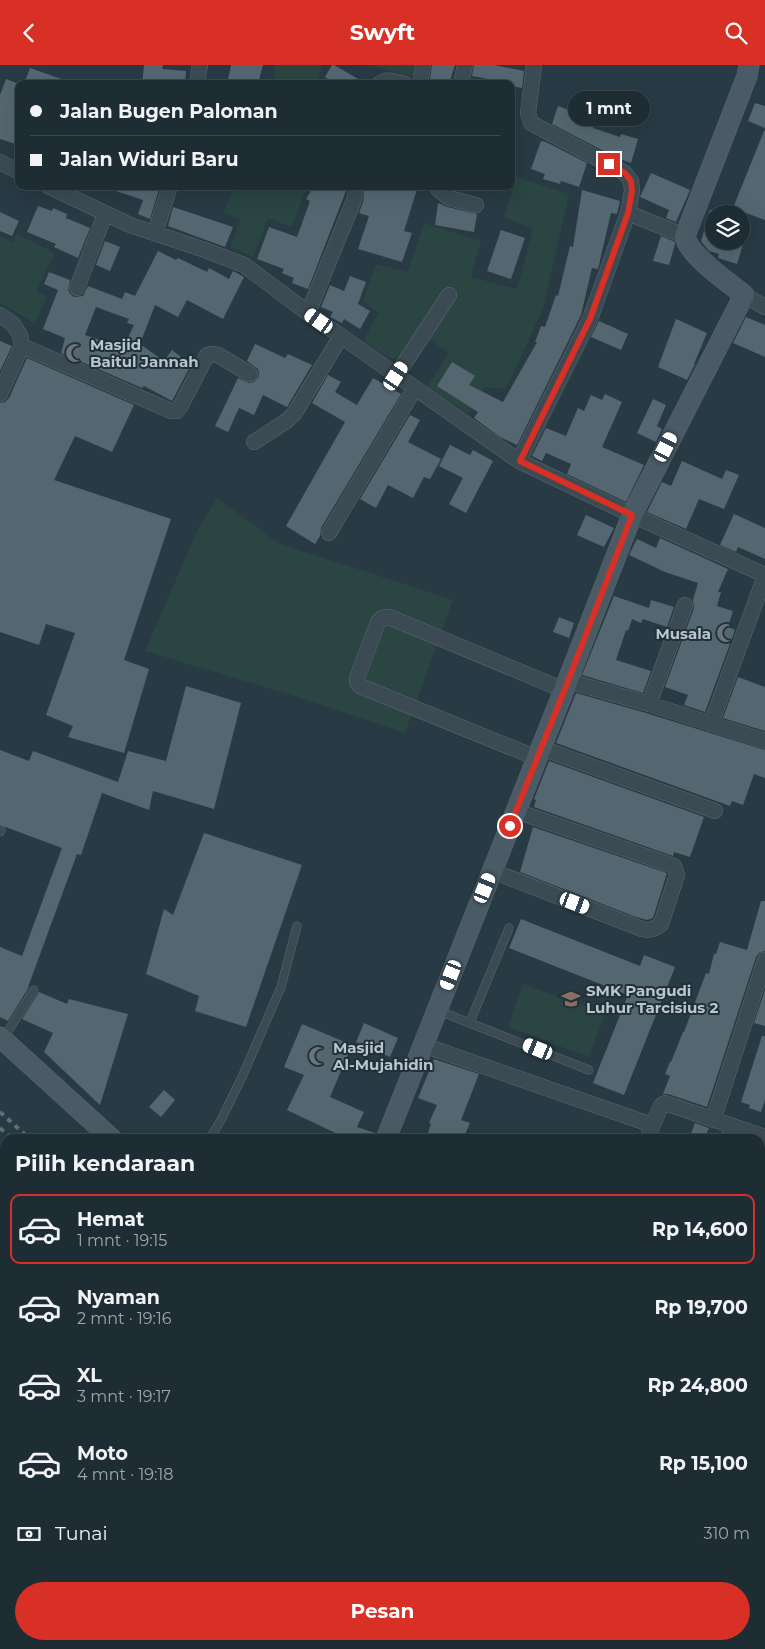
<!DOCTYPE html>
<html lang="id">
<meta charset="utf-8">
<style>
:root{--surface:#1e2c33;--page:#2b383f;--text:#f1f3f6;--muted:#a1a7ac;--line:#3c484e;--accent:#d93025}
body{margin:0;font-family:Montserrat,sans-serif;background:var(--page);color:var(--text);height:100vh;display:flex;flex-direction:column;font-size:19px;white-space:nowrap}
*{box-sizing:border-box;margin:0}
p{font-size:16px;color:var(--muted)}
.icon{flex:none;width:28px;height:28px;fill:none;stroke:currentColor;stroke-width:2;stroke-linecap:round;stroke-linejoin:round}
.map{position:relative;flex:1;overflow:hidden}
.panel{position:absolute;left:0px;top:1069px;width:765px;height:516px;display:flex;flex-direction:column;background:var(--surface);border-radius:15px 15px 0 0;box-shadow:0 5px 20px #0002,0 0 0 1px var(--line)}
.panel>*{flex:none}
.hud{position:absolute;left:15px;top:15px;width:500px;height:110px;border-radius:10px;box-shadow:0 5px 20px #0002,0 0 0 1px var(--line);display:grid;align-content:center;height:110px;padding:0 15px;background:var(--surface)}
.tools{position:absolute;left:705px;top:140px;display:grid;gap:10px}
.tools a{display:grid;place-items:center;width:45px;height:45px;border-radius:50%;background:var(--surface);box-shadow:0 5px 20px #0002,0 0 0 1px var(--line);font-size:25px}
.end{position:absolute;width:22px;height:22px;margin:-11px;border:6px solid #d93025;background:#fff;box-shadow:0 0 0 2px #fff}
.from{border-radius:50%}
.bubble{position:absolute;height:35px;border-radius:18px;background:var(--surface);box-shadow:0 5px 20px #0002,0 0 0 1px var(--line);font-size:16px;font-weight:700;line-height:35px;text-align:center}
.car{position:absolute;width:15px;height:30px;margin:-15px -8px;border-radius:6px;box-shadow:0 0 4px 1px #0007;background:linear-gradient(#fff 24%,#345 0 40%,#fff 0 76%,#345 0 86%,#fff 0)}
.hud b{display:flex;align-items:center;gap:18px;height:48px;font-size:19px}
.hud b+b{border-top:1px solid var(--line)}
.hud i{width:12px;height:12px;background:var(--text)}
ul{padding:0;list-style:none}
li{display:flex;align-items:center;gap:15px;height:70px;margin:0 10px 8px;padding:0 5px;border:2px solid transparent;border-radius:10px}
li div{flex:1}
li b{display:block;font-size:19px}
li em{font-style:normal;font-weight:700}
li.current{border-color:var(--accent)}
li>.icon{width:45px;height:45px;stroke-width:1.5}
h2{padding:0 15px;font-size:22px;line-height:60px}
.pay{display:flex;align-items:center;gap:12px;height:55px;padding:0 15px;font-size:19px}
.pay p{margin-inline-start:auto}
.primary-button{display:flex;gap:10px;margin-top:auto;padding:10px 15px}
.primary-button a{flex:1;height:58px;border-radius:30px;background:var(--accent);color:#fff;font-size:20px;font-weight:700;line-height:58px;text-align:center}
header{display:flex;justify-content:space-between;align-items:center;height:65px;padding:0 15px;background:var(--accent);color:#fff;font-size:22px;font-weight:700}
.map>svg:first-child{display:block}
.green{fill:#2a4542}
.building{fill:#546771;fill-rule:evenodd}
.lines{fill:none;stroke-linecap:round;stroke-linejoin:round}
.lane-casing{stroke:#5b6871;stroke-width:9}
.street-casing{stroke:#5b6871;stroke-width:16}
.secondary-casing{stroke:#5b6871;stroke-width:21}
.lane{stroke:#3c4b53;stroke-width:8}
.street{stroke:#3c4b53;stroke-width:15}
.secondary{stroke:#4a5b66;stroke-width:20}
.rail{stroke:#5e707a;stroke-width:4;stroke-dasharray:5 5;stroke-linecap:butt}
.route{stroke:#d93025;stroke-width:6}
.labels{text-anchor:middle;dominant-baseline:central;stroke-width:4;stroke-linejoin:round;paint-order:stroke}
.poi-label{font-size:15px;font-weight:bold;fill:#bac5cd;stroke:#213039;text-anchor:start}
</style>
<header><svg class="icon" aria-label="back" viewBox="0 0 24 24"><path d="M15 5l-7 7 7 7"/></svg>Swyft<svg class="icon" aria-label="search" viewBox="0 0 24 24"><circle cx="10" cy="10" r="6"/><path d="M15 15l6 6"/></svg></header>
<div class="map">
<svg width="765" height="1584" viewBox="0 0 765 1584">
<rect width="100%" height="100%" fill="#283a44"/>
<path class="green" d="M275,0H322L317,19H273Z
M371,0H414L412,12Z
M517,112L569,129L543,244L506,324L484,322L469,349L427,322L449,288L416,266L397,297L363,276L378,248L363,235L376,199L408,207L424,158L481,176L471,212L517,224L533,164L504,152Z
M235,121H307L292,162L268,153L253,192L231,182L240,154L223,148Z
M17,169L55,188L36,227L47,231L35,258L0,238V171L13,177Z
M217,433L278,478L453,535L405,668L291,630L145,586L197,466Z
M523,919L605,948L589,992L508,962Z
M0,1474L5,1476V1500L0,1519Z"/>
<path class="building" d="M144,0H163L162,4L186,6L185,19H142Z
M231,0H263L258,19H227Z
M332,0H334L367,19H336L325,12Z
M432,0H455L449,19L430,14Z
M474,0H494L524,6L522,23L511,21V19H502L499,18V16L472,11Z
M30,3L70,17L69,19H24Z
M6,14L19,19V80L0,74V30Z
M755,38L765,41V63L748,56Z
M558,41L575,47L573,52L594,59L593,63L620,72L621,69L638,74L631,98L617,93L552,59Z
M764,66H765V155L733,143Z
M541,76L546,77L587,98L579,122L561,116L560,119L543,114L545,109L531,104Z
M651,108L690,125L676,157L666,153L669,145L640,132Z
M111,121H160L150,154L138,149L143,135L110,124Z
M314,121H338L346,126L308,224L292,218L294,213L282,208L284,204L257,194L269,162L297,172L310,136L306,134Z
M365,121H418L404,166L412,168L402,197L358,184L369,151L359,148L363,137Z
M582,125L620,136L617,149L611,148L598,204L592,203L581,250L517,380L500,372L474,353L478,347L437,321L452,297L475,311L469,320L503,337L537,277H535L541,261L545,262L556,230L558,231L570,181L573,182Z
M438,138L447,142L477,149L474,167L435,160Z
M38,141L52,146L53,143L67,149L66,153L90,163L78,193L54,182L56,179L27,167Z
M173,142L233,162L225,182L168,161Z
M710,145H714V176H744L737,199L718,193L719,189L709,186L701,176Z
M0,147L19,156L12,171L0,166Z
M501,165L525,173L511,214L487,206Z
M661,171L675,177V179L669,200L653,196Z
M105,176L120,182L110,206L96,200Z
M158,186L176,195L178,193L207,207L209,203L229,214L233,206L244,212L223,254L187,235L178,252L155,240L140,279L164,296L172,285L191,300L172,336L144,321L142,323L61,288L65,273L43,264L58,225L44,219L49,207L70,215L68,225L70,229L74,232L83,231L88,221L122,234L125,227L135,231ZM96,242L129,254L127,258L134,260L123,283L85,270Z
M350,211L366,217L358,239L370,246L360,264L344,254L342,258L330,252L333,247L321,242L330,220L344,226Z
M746,252L765,260V292L733,278Z
M676,254L707,268L694,299H695L687,315L658,302Z
M599,256L628,269L621,285L591,272Z
M0,276L12,281L0,306Z
M255,279L285,293L288,289L312,300L287,342L263,330L254,350L239,343L228,367L215,361L238,313L249,318L254,317L258,313L259,309L258,304L247,296Z
M27,293L134,340L112,387L75,371L54,415L171,454L124,595L149,604L124,688L68,672L73,661L46,650L75,568L46,559L39,580L0,567V338L5,337L9,333Z
M328,310L341,317L335,327L357,340L373,313L401,329L321,463L320,471L315,479L286,461L345,357L312,338Z
M605,329L622,337L602,382L644,400L626,437L567,409L571,399L546,388L542,396L532,391L546,363L566,371L578,343L584,346L591,330L602,335Z
M653,334L666,340L657,361L662,364L656,377L637,368Z
M410,350L420,355L408,377L441,394L430,414L424,412L413,433L388,420L376,443L360,434Z
M450,380L470,390L473,385L493,396L466,448L449,439L463,413L439,401Z
M682,396L722,414L726,405L739,410L724,444L699,434L686,464L647,447L662,417L671,421Z
M734,449L765,463V494L738,482L736,487L720,480Z
M586,450L614,463L604,482L577,470Z
M660,473L728,504L718,527H721L717,541L733,546L728,562L735,565L705,647L684,640L688,630L665,622L694,543L693,535L698,518L665,507L629,490L637,474L656,483Z
M614,531L649,543L651,535L674,542L667,562L643,554L641,558L632,554L628,566L626,565L616,595L651,606L643,628L582,610Z
M559,552L574,558L569,573L553,567Z
M738,612L765,622V666L723,653Z
M186,621L241,638L214,744L153,726L149,745L102,728L81,790L77,789L28,922H29L8,956L0,952V882L22,891L62,783L0,760V685L29,696L33,686L118,717L128,686L166,696Z
M576,628L646,648L765,685V713L754,709L743,740L732,736L730,741L556,678Z
M549,696L704,752L690,792L674,787L673,791L534,742L536,735L534,734Z
M533,762L667,808L653,853L647,855L636,852L520,807Z
M204,768L302,800L246,962L195,946L199,931L146,909L164,844L173,850Z
M761,836H765V886L759,888L756,892L707,1042L668,1029H663L670,1011L665,1009L670,997H671L683,967H684L706,908L709,909L714,889H716L720,877L747,885Z
M521,854L640,901L644,890L675,902L624,1030L593,1018L628,930L509,883Z
M765,925V961L754,958Z
M39,927L67,939L69,934L128,949L100,1040L44,987L53,968L22,954Z
M364,958L398,973L390,992L356,977Z
M302,959L352,980L330,1032L364,1047L357,1062L375,1068L374,1074H348L287,1045L304,1010L284,1002Z
M762,971H765V1035L761,1047L749,1043L750,1040L741,1037Z
M434,994L479,1009L461,1055L470,1058L463,1074H426L431,1059L429,1058L437,1040L418,1033Z
M164,1025L175,1035L161,1052L149,1042Z
M695,1058L709,1063L704,1074H689Z"/>
<g class="lines">
<g class="lane-casing">
<path id="lane" d="M0,767L1,765
M439,946L589,1005
M470,957L509,863
M3,974L34,925
M209,1074L220,1057L242,1012L281,922L297,861
M724,1074L729,1060"/>
</g>
<g class="street-casing">
<path id="street" d="M197,19L200,0
M379,19C387,12 396,17 405,19
M420,19L423,0
M461,19L465,0
M0,97L19,107
M48,121L130,160L205,185L244,200L308,248L519,396L632,450L765,510
M437,121L438,124L449,133L476,140
M628,148L685,171
M155,168L170,121
M77,223L105,149
M744,230L765,242
M308,248L354,135L356,125L355,121
M0,250L13,259L20,270L22,281L0,329
M22,281L171,346H177L180,342L207,290L212,289L218,290L250,309
M396,311L449,230
M254,377L285,357L294,349L341,271
M519,396L590,254L628,148L632,126L631,116L625,108L531,58L528,48L534,0
M329,468L415,323
M568,616L649,639L765,676
M649,639L685,540
M711,659L765,511
M541,683L715,746
M537,693L360,621L357,617V613L378,557L382,553L389,552L564,625
M492,806L642,864C650,866 655,864 661,859L677,810L674,801L516,746
M423,980L652,1060
M713,1055L765,895
M647,1074L661,1041L665,1038L765,1072
M0,1149L5,1144
M760,1203L765,1205
M0,1421L5,1422
M0,1552L5,1531
M0,1567L5,1569
M44,1580L58,1584
M231,1580V1583L234,1584
M528,1580L532,1584
M340,1584L341,1580"/>
</g>
<g class="secondary-casing">
<path id="secondary" d="M0,972L112,1074
M386,1074L564,625L632,450L744,230C728,217 688,190 685,171L747,11L749,0
M671,1580L675,1584"/>
</g>
<use href="#lane" class="lane"/>
<use href="#street" class="street"/>
<use href="#secondary" class="secondary"/>
<path class="rail" d="M0,1047L30,1074
M0,1063L12,1074
M576,1580L580,1584
M597,1580L601,1584"/>
</g>
<g class="lines">
<path class="route" d="M510,761L568,616L632,450L520,396L590,254L628,148L632,126L631,116L625,108L609,99"/>
</g>
<defs>
<g id="mosque-bare" transform="scale(1.5)"><path d="M3.5-4.9A6 6 0 1 0 3.5 4.9A5 5 0 1 1 3.5-4.9Z" fill="#6b7280" stroke="#213039" stroke-width="2.5" paint-order="stroke"/></g>
<g id="school-bare" transform="scale(1.5)"><path d="M0-5L7-2L0 1L-7-2ZM-4 1L0 2.5L4 1V4Q0 6-4 4Z" fill="#8d6e63" stroke="#213039" stroke-width="2.5" paint-order="stroke"/></g>
</defs>
<g fill-rule="evenodd">
<use href="#mosque-bare" x="75" y="288"/>
<use href="#mosque-bare" x="726" y="568"/>
<use href="#school-bare" x="571" y="934"/>
<use href="#mosque-bare" x="318" y="991"/>
</g>
<g class="labels">
<g class="poi-label">
<text x="90" y="279">Masjid<tspan x="90" dy="17">Baitul Jannah</tspan></text>
<text x="711" y="568" text-anchor="end">Musala</text>
<text x="586" y="925">SMK Pangudi<tspan x="586" dy="17">Luhur Tarcisius 2</tspan></text>
<text x="333" y="982">Masjid<tspan x="333" dy="17">Al-Mujahidin</tspan></text>
</g>
</g>
</svg>
<div class="tools">
<a><svg class="icon" aria-label="layers" viewBox="0 0 24 24"><path d="M12 4l9 5-9 5-9-5zM3 14l9 5 9-5"/></svg></a>
</div>
<i class="end from" style="left:510px;top:761px"></i>
<i class="end" style="left:609px;top:99px"></i>
<div class="bubble" style="left:568px;top:26px;width:82px">1 mnt</div>
<i class="car" style="left:319px;top:256px;rotate:305deg"></i>
<i class="car" style="left:396px;top:311px;rotate:33deg"></i>
<i class="car" style="left:666px;top:382px;rotate:27deg"></i>
<i class="car" style="left:485px;top:823px;rotate:22deg"></i>
<i class="car" style="left:575px;top:838px;rotate:111deg"></i>
<i class="car" style="left:451px;top:910px;rotate:201deg"></i>
<i class="car" style="left:538px;top:984px;rotate:292deg"></i>
<div class="hud">
<b><i class="from"></i>Jalan Bugen Paloman</b>
<b><i></i>Jalan Widuri Baru</b>
</div>
<section class="panel">
<h2>Pilih kendaraan</h2>
<ul>
<li class="current"><svg class="icon" aria-label="car" viewBox="0 0 24 24"><path d="M5 17H2v-5l4-1 3-4h7l3 4 3 1v5h-3M9 17h6M6 11h13"/><circle cx="7" cy="17" r="2"/><circle cx="17" cy="17" r="2"/></svg><div><b>Hemat</b><p>1 mnt · 19:15</p></div><em>Rp 14,600</em></li>
<li><svg class="icon" aria-label="car" viewBox="0 0 24 24"><path d="M5 17H2v-5l4-1 3-4h7l3 4 3 1v5h-3M9 17h6M6 11h13"/><circle cx="7" cy="17" r="2"/><circle cx="17" cy="17" r="2"/></svg><div><b>Nyaman</b><p>2 mnt · 19:16</p></div><em>Rp 19,700</em></li>
<li><svg class="icon" aria-label="car" viewBox="0 0 24 24"><path d="M5 17H2v-5l4-1 3-4h7l3 4 3 1v5h-3M9 17h6M6 11h13"/><circle cx="7" cy="17" r="2"/><circle cx="17" cy="17" r="2"/></svg><div><b>XL</b><p>3 mnt · 19:17</p></div><em>Rp 24,800</em></li>
<li><svg class="icon" aria-label="car" viewBox="0 0 24 24"><path d="M5 17H2v-5l4-1 3-4h7l3 4 3 1v5h-3M9 17h6M6 11h13"/><circle cx="7" cy="17" r="2"/><circle cx="17" cy="17" r="2"/></svg><div><b>Moto</b><p>4 mnt · 19:18</p></div><em>Rp 15,100</em></li>
</ul>
<div class="pay"><svg class="icon" aria-label="cash" viewBox="0 0 24 24"><path d="M3 7h18v10H3z"/><circle cx="12" cy="12" r="2"/></svg>Tunai<p>310 m</p></div>
<div class="primary-button"><a>Pesan</a></div>
</section>
</div>
